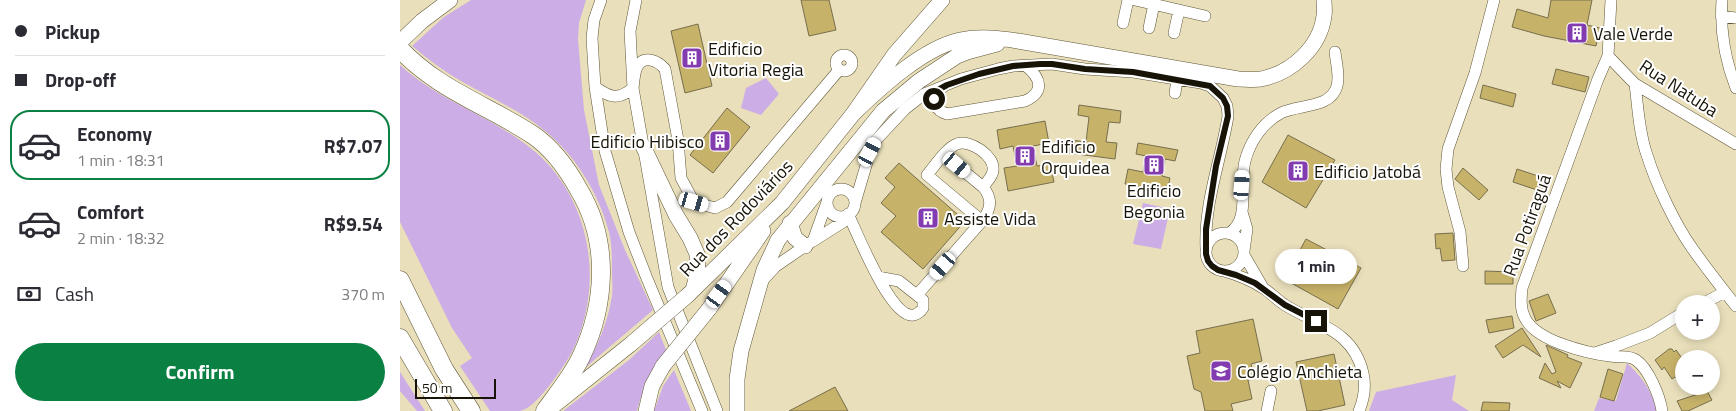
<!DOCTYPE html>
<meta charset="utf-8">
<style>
:root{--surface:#fff;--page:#f2f2f3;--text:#2b2b33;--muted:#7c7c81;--line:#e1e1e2;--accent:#0b8043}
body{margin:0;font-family:"Titillium Web",sans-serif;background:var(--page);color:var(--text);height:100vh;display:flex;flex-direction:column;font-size:19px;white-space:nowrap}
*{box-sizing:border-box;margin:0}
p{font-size:16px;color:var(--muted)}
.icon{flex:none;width:28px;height:28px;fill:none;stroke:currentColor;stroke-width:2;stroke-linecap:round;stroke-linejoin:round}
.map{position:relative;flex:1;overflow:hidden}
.details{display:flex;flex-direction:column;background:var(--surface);width:400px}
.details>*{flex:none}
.top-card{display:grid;align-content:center;height:110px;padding:0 15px;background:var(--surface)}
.controls{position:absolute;left:1275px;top:295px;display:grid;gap:10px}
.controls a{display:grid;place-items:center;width:45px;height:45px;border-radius:50%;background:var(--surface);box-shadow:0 2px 8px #0003;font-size:25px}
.scale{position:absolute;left:15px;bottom:12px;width:81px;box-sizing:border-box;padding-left:5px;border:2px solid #171306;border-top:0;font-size:14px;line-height:18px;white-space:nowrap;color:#171306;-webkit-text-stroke:4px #fff;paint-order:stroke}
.end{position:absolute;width:22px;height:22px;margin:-11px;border:6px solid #171306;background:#fff;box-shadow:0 0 0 2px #fff}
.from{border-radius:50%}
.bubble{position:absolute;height:35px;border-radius:18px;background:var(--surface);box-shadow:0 2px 8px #0003;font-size:16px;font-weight:700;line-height:35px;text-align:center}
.car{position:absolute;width:15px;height:30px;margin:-15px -8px;border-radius:6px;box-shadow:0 0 4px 1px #0007;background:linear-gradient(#fff 24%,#345 0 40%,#fff 0 76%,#345 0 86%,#fff 0)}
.top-card b{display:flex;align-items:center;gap:18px;height:48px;font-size:19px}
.top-card b+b{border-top:1px solid var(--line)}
.top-card i{width:12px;height:12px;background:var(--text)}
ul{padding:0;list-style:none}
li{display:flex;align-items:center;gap:15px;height:70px;margin:0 10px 8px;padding:0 5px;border:2px solid transparent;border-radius:20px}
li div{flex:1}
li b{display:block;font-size:19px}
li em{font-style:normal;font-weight:700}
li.current{border-color:var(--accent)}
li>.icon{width:45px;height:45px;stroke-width:1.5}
.pay{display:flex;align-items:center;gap:12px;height:55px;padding:0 15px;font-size:19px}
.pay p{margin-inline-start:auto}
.button{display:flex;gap:10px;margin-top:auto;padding:10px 15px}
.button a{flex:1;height:58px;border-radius:30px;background:var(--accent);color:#fff;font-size:20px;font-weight:700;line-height:58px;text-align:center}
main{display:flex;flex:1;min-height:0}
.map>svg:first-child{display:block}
.green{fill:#ccade6}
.building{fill:#c7b269;stroke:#776e4d}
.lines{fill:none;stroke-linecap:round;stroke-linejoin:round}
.minor-casing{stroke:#5f5637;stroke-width:12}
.major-casing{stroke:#5f5637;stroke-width:16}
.highway-casing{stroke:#5f5637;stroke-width:19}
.minor{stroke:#fff;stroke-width:11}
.major{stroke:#fff;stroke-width:15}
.highway{stroke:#fff;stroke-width:18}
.major-bridge-casing{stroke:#5f5637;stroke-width:16;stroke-linecap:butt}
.major-bridge{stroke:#fff;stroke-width:15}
.route{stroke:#171306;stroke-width:6}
.labels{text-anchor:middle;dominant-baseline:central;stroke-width:4;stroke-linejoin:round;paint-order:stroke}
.poi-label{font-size:18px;fill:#171306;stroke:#fff;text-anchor:start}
.street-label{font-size:18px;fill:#171306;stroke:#fff}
</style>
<main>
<section class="details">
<div class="top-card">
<b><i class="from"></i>Pickup</b>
<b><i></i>Drop-off</b>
</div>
<ul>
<li class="current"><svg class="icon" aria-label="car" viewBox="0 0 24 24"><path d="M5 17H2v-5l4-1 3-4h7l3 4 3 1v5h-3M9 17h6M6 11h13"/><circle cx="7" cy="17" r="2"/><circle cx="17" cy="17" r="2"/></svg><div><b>Economy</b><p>1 min · 18:31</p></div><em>R$7.07</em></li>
<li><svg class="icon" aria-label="car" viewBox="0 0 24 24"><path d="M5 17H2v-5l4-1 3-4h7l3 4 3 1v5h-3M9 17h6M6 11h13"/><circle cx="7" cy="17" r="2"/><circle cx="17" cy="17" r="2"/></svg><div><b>Comfort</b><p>2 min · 18:32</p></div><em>R$9.54</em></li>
</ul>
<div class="pay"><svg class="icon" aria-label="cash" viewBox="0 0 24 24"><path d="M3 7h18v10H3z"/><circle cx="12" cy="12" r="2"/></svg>Cash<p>370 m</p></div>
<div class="button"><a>Confirm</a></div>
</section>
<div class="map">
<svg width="1336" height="411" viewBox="0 0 1336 411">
<rect width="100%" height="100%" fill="#e9dfbb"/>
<path class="green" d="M71,0H186L179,23L178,39L184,110L199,185L225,250L253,310L186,367C198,344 208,322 212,296C213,288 212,278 212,270C212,258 212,244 209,232C199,194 176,156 145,131C120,110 89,97 61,81C43,71 27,58 12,46L44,17Z
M0,65C38,100 88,115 128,146C191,194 206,283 172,352C164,366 137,408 120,411C111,411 100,411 90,411L60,366L72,358L52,328L0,222Z
M366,78L379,94L361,115L341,108L346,88Z
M743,203L770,209L761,249L733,244Z
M259,332L266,350C252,371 243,387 237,411H163L229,360Z
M1227,363C1243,378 1251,390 1257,411H1194L1199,398L1216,401Z
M274,370L291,411H254L263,386Z
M0,372L25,411H17L0,391Z
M1056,375L1052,400L1069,411H969L976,392Z"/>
<path class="building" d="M401,0H429L436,30L409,36Z
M1151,0H1192L1187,25L1200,28L1196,46L1144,36L1112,27L1117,9L1148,18Z
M298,24L312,86L285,93L271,31Z
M1156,69L1189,77L1185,92L1152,84Z
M1083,85L1116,94L1113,107L1080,98Z
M679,105L721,111L720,123L709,122L706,142L717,143L715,159L669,153L671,140L686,142L689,117L678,115Z
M327,108L350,127L313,173L290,155Z
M645,121L649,143L633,146L637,166L650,164L654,182L608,191L604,168L617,166L613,146L600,149L597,130Z
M888,135L935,160L906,208L862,182Z
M738,143L778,150L775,161L765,159L762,176L770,178L767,192L725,184L728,169L743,172L746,156L736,154Z
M499,163L565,221L523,269L481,232L496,216L481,203L495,187L485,178Z
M1063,168L1088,190L1079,200L1055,179Z
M1117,169L1150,180L1146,193L1113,182Z
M1053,233L1055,260L1042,261L1040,248L1036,249L1035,234Z
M906,239L961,268L938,309L884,279Z
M1085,271L1113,272V284H1085Z
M1148,294L1156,313L1136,321L1129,301Z
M1112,316L1114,328L1089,333L1086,320Z
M853,319L862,361L851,364L854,379L848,380L852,399L831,404L833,411H805L801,392L794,389L787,356L800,353L796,331Z
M1122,328L1141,357L1123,345L1103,358L1095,346Z
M1146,345L1168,355L1167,357L1182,363L1170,388L1157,381L1161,388L1139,378L1145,363L1152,374L1156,372Z
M1269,349H1272L1274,352L1276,350L1284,361V386L1275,377L1272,379L1264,367L1262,370L1255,360Z
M934,354L945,405L918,411H907L896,362Z
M1208,369L1223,374L1214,401L1200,397Z
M435,387L448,411H389Z
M1307,391L1312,400L1288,411H1282L1277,401Z
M1083,402L1110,403L1109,411H1081Z"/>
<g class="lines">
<g class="minor-casing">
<path id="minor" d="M201,0L194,20L192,38L195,87L205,151L229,232L246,276L302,411
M236,0L230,31L233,88L268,287L317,411
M735,0L805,16
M1211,0L1208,56L1198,79L1122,288C1121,298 1120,309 1125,318C1136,341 1187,353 1210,356C1219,358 1229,355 1236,360C1249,369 1260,397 1262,411
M1322,0C1320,30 1325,60 1336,88
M1321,16L1336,18
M723,23L728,0
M749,28L754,4
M774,33L779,10
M436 63a8 8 0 1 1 16 0a8 8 0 1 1-16 0Z
M1208,56L1235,84L1336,144
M1235,84C1238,107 1239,133 1247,155C1256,184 1275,224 1292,248C1306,268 1321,287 1336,306
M195,87C209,97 218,101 233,88C234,82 234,73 237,67C244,54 258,61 265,69L278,140L281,178L294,202L315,208L327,202L439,70
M543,87L536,91C533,103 535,110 547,114L625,101C645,92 641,78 626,66
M775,93L777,80
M427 203a14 14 0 1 1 28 0a14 14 0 1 1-28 0Z
M427,202L413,241L443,222L448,214
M455,203L470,152L477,139L505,109L524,94L561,79L598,69L613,66L652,64L685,69L733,72L801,83L810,86L823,98L827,106L828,116C821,160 804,203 806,248
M842,212L847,229L844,251
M448,214C457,232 491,320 514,315C518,314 521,311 523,308V300L499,281L478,277
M582,221L527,175C534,167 547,147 557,144C570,139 595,156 593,170C593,177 586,182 583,187
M829,233C851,221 839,183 845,161C850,142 862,123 881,113C898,104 931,109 937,86C940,76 936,62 935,52
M806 252a19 19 0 1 1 38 0a19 19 0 1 1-38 0Z
M844,255L862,286
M1063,266L1060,232L1048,187L1046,169L1048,149L1075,73L1094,0
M824,271C838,275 851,280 863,288C871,293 877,300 885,305C917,325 953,330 963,373C966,386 964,399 959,411
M363,280L376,266L411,242
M517,295L582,221C591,209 593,199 583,187L544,155
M1302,304L1325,292
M1195,353L1216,346L1250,333L1284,312
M867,411L871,391"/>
</g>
<g class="major-casing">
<path id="major" d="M0,42L22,21L50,0
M453,114C480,88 523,48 560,40C580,36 598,38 618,41L838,79C845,79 854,80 861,79C892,73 920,47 924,16C925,11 924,5 924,0
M243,146L276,215L290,238L297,254L298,272L293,290
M390,223L395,238L405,246
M288,295L382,203L453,114L494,55L542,0
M309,309L363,231
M152,407L231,344
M246,411L252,386L263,366
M337,411V379L341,351L364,270L378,240L483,111L519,81L557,56L567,52L597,44"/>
</g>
<g class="highway-casing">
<path id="highway" d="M0,49C37,89 89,106 133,135C152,148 168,170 179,190C210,242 206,304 181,357C172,376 157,394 145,411
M0,280L44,369L71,411
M0,338L43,411"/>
</g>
<use href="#minor" class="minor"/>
<use href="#major" class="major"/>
<use href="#highway" class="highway"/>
<g class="major-bridge-casing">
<path id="major-bridge" d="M231,344L288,295
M263,366L309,309"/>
</g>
<use href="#major-bridge" class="major-bridge"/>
</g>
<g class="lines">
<path class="route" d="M534,99L536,91L547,85L579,74L613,66L640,64H652L685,69L733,72L810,86L823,98L827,106L828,116L816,166L806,229V254L808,261L812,266L818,270L836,275L855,283L885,305L916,321"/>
</g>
<defs>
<g id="building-square" transform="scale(1.125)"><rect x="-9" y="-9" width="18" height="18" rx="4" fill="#823caf" stroke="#fff"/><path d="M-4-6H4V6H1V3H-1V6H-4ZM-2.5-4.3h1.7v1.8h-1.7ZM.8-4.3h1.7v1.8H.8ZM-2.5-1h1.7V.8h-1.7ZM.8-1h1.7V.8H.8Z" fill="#fff"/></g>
<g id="school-square" transform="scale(1.125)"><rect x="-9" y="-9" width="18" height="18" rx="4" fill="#823caf" stroke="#fff"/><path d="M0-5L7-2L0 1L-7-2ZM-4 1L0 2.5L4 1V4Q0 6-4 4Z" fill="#fff"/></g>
</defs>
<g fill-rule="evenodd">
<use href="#building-square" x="1177" y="33"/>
<use href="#building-square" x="292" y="58"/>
<use href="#building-square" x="320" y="141"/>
<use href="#building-square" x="625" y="156"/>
<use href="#building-square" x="754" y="165"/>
<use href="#building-square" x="898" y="171"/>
<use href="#building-square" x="528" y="218"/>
<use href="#school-square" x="821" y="371"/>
</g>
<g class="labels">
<g class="poi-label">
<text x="1193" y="33">Vale Verde</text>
<text x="308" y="48">Edificio<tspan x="308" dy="21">Vitoria Regia</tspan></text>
<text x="304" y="141" text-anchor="end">Edificio Hibisco</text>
<text x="641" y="146">Edificio<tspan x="641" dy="21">Orquidea</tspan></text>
<text x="914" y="171">Edificio Jatobá</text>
<text x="754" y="190" text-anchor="middle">Edificio<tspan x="754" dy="21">Begonia</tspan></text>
<text x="544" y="218">Assiste Vida</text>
<text x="837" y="371">Colégio Anchieta</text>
</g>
<g class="street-label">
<text transform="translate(1279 88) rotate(33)">Rua Natuba</text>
<text transform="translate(336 218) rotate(-46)">Rua dos Rodoviários</text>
<text transform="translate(1127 225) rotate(-70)">Rua Potiraguá</text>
</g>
</g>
</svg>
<div class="controls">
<a>+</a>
<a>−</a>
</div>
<div class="scale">50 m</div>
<i class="end from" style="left:534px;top:99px"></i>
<i class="end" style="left:916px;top:321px"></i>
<div class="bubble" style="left:875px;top:249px;width:82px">1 min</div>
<i class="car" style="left:470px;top:152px;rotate:28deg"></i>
<i class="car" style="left:557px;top:165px;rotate:130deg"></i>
<i class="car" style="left:842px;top:185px;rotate:4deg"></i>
<i class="car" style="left:294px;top:202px;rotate:106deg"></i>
<i class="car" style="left:543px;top:266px;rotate:221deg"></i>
<i class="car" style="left:319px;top:294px;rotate:36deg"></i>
</div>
</main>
